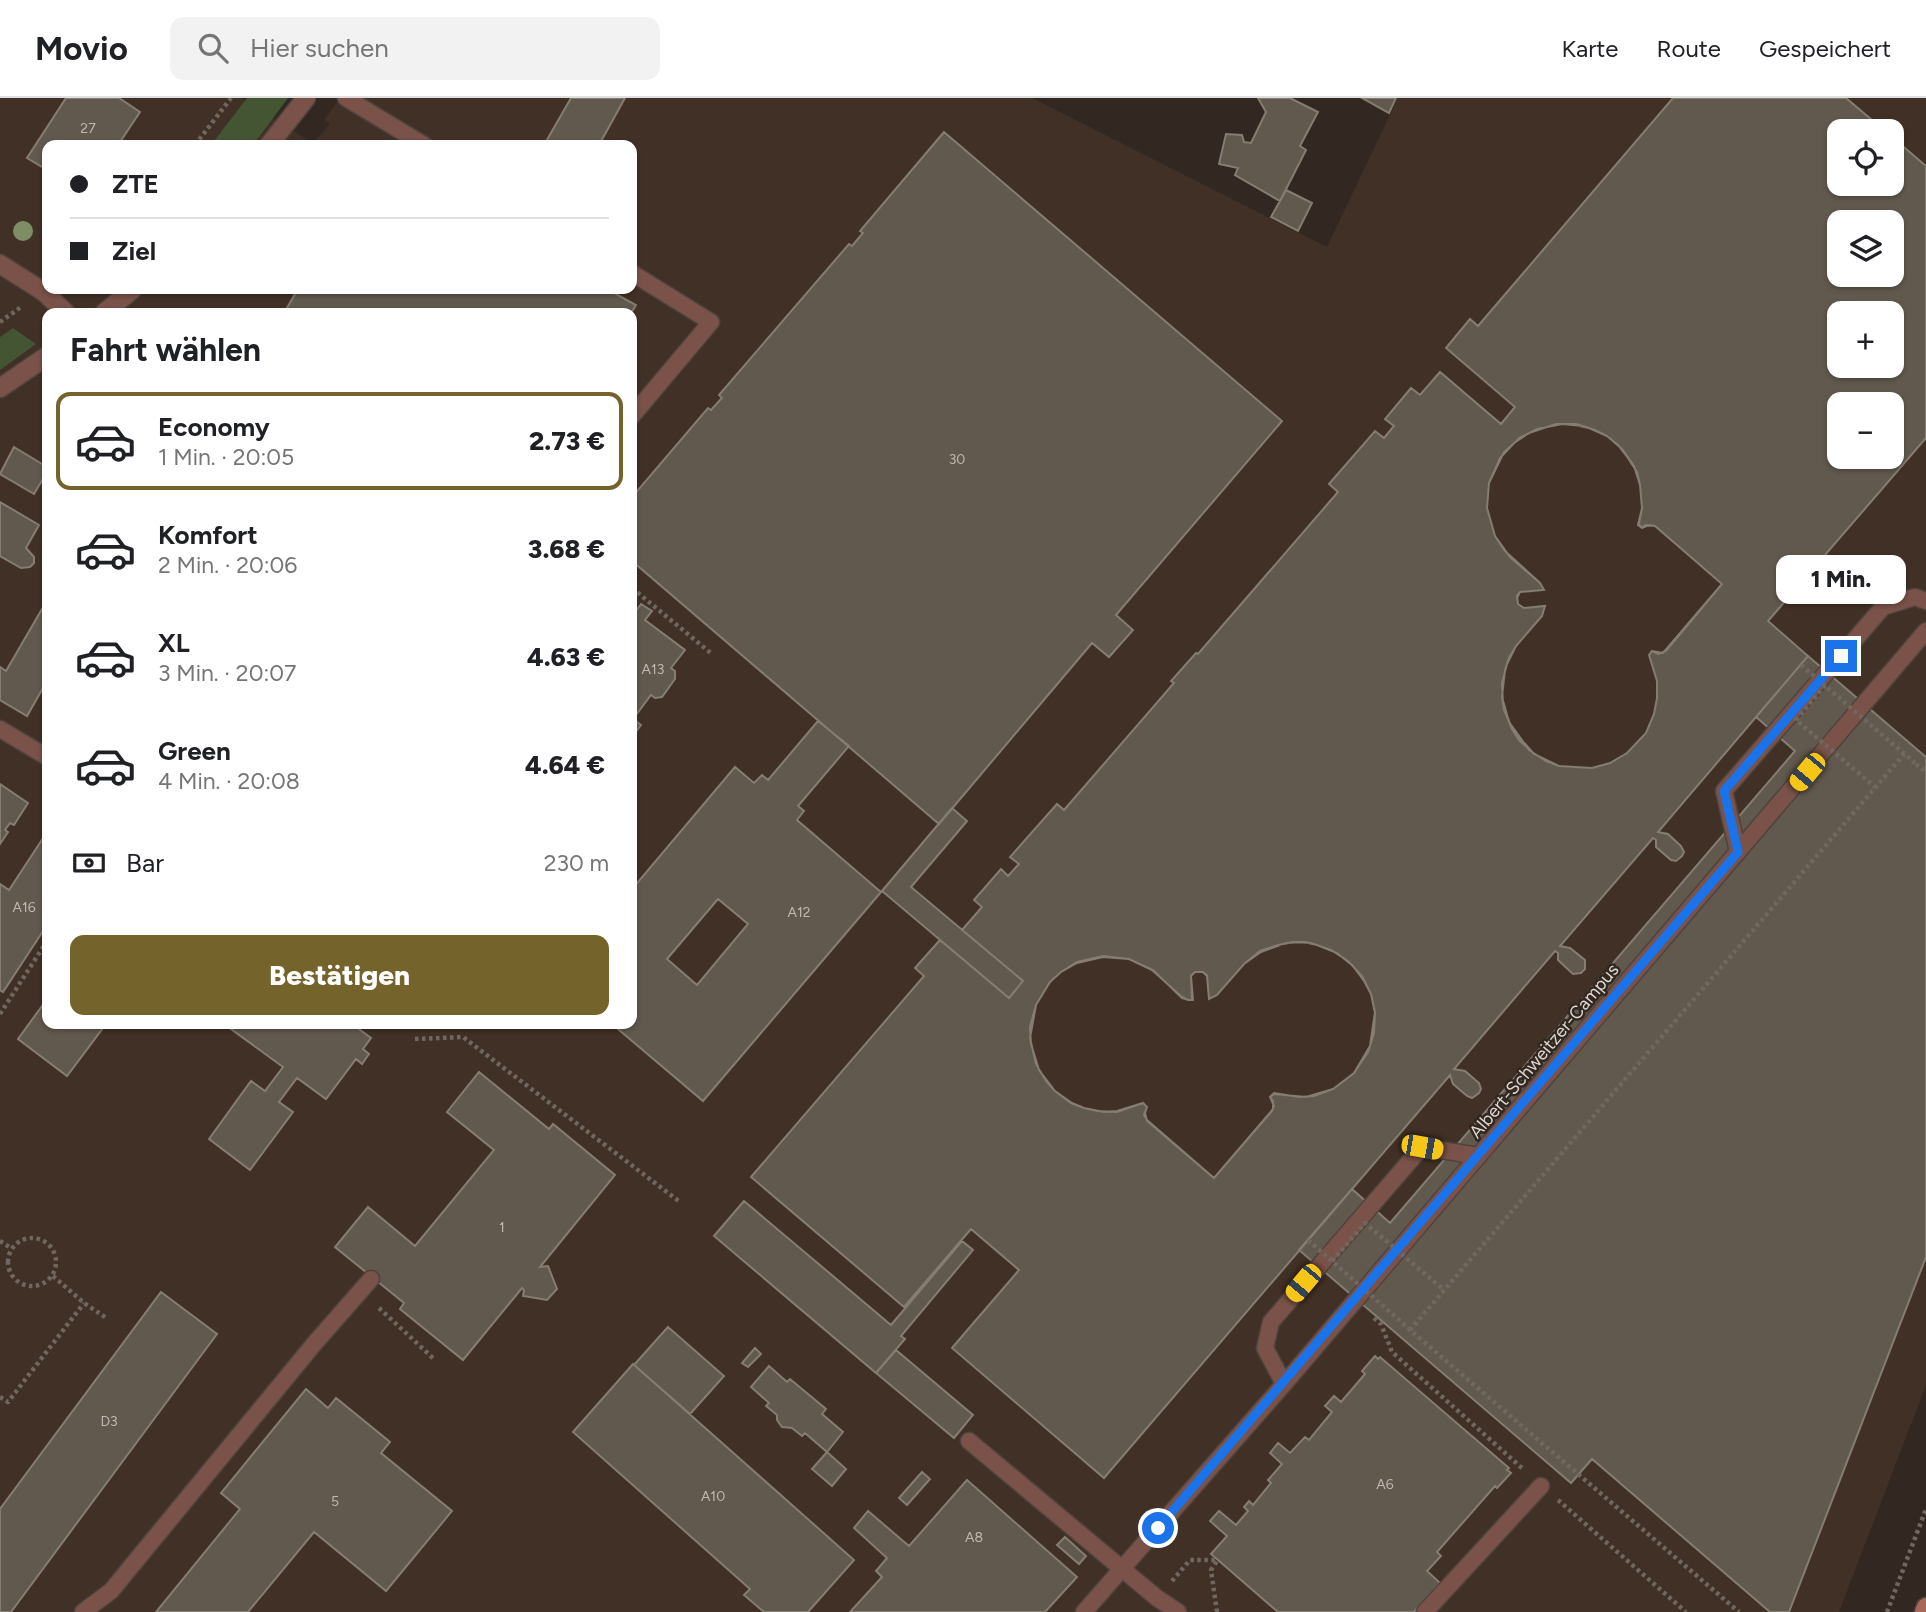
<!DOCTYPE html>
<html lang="de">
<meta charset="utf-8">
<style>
:root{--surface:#fff;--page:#f2f2f2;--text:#202124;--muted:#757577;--line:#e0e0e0;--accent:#74632b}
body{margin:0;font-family:Figtree,sans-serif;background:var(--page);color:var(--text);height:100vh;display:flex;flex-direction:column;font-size:26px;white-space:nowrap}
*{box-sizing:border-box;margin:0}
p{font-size:23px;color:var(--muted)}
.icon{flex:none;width:38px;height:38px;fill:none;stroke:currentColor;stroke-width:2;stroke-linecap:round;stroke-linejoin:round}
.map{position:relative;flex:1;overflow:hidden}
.details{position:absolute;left:42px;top:210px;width:595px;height:721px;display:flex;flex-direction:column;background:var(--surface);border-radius:14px;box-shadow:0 2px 5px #0004}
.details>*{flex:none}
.hud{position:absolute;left:42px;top:42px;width:595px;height:154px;border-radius:14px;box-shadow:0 2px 5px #0004;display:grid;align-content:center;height:154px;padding:0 28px;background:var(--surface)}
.controls{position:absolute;left:1827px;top:21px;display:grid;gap:14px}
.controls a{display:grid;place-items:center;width:77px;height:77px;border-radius:14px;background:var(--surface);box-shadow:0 2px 5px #0004;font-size:35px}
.end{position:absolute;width:32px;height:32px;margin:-16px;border:9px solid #1a73e8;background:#fff;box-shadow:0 0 0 4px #fff}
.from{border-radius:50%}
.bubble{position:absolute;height:49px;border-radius:14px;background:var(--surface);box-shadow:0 2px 5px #0004;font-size:23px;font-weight:800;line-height:49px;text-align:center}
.car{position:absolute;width:21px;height:42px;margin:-21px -10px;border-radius:9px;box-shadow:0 0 5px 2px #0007;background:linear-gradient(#f5c518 24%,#345 0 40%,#f5c518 0 76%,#345 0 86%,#f5c518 0)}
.hud b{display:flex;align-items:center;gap:24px;height:66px;font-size:26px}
.hud b+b{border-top:2px solid var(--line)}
.hud i{width:18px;height:18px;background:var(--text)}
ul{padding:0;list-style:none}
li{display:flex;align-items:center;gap:21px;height:98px;margin:0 14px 10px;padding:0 14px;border:4px solid transparent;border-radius:14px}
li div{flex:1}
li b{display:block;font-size:26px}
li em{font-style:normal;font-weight:800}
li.on{border-color:var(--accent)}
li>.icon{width:63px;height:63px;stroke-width:1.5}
h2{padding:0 28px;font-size:32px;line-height:84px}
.pay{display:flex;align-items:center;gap:18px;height:77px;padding:0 28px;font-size:26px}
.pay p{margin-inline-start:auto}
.button{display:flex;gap:14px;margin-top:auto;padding:14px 28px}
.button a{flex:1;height:80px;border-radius:14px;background:var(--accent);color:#fff;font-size:28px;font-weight:800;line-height:80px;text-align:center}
header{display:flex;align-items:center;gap:42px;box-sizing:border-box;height:98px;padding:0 35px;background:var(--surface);border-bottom:2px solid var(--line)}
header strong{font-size:33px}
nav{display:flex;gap:38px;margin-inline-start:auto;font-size:24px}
.search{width:490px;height:63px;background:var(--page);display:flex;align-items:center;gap:18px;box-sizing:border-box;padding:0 24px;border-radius:14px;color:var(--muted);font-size:26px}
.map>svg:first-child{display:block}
.built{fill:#413025;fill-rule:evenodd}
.green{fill:#445534}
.building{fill:#61594e;stroke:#857d71;stroke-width:2;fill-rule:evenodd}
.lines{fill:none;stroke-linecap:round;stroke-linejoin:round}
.lane-casing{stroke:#4e443d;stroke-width:19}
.street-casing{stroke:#4e443d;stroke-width:21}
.secondary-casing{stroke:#4e443d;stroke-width:21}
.path{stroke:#716761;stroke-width:4.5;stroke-dasharray:3.5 3.5;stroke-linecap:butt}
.lane{stroke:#7a5249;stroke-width:16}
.street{stroke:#7a5249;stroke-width:18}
.secondary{stroke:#a76759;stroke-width:18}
.path-bridge{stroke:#716761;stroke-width:4.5;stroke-dasharray:3.5 3.5;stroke-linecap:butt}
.tree{fill:#7f8d66}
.route{stroke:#1a73e8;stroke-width:9}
.labels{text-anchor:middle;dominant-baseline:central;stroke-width:5;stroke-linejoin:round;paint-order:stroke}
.number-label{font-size:14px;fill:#bfb8b1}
.street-label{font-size:18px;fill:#ded7d2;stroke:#332821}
</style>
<header>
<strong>Movio</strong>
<div class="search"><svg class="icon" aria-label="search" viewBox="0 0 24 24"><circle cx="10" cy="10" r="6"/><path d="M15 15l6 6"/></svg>Hier suchen</div>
<nav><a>Karte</a><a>Route</a><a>Gespeichert</a></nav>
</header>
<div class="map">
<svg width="1926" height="1514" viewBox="0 0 1926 1514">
<rect width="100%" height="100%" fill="#332821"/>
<path class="built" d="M0,0H241L313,45L330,26L324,22L340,0H1032L1327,149L1398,0H1926V1287L1839,1514H0ZM1839,33H1892V86H1839ZM47,47H632V191H47ZM1839,124H1892V177H1839ZM47,215H632V926H47ZM1839,215H1892V268H1839ZM1839,306H1892V359H1839Z"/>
<path class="green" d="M247,0H288L253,47H211Z
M13,230L36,246L0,272V239Z"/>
<path class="building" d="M66,0H119L140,14L118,47H47V72L27,60Z
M571,0H625L599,47H544Z
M1258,0H1290L1318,14L1300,48L1306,52L1280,103L1235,77L1238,70L1219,66L1226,36L1242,37L1244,44L1251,45L1266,14Z
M1362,0H1396L1389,15Z
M1673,0H1846L1885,33H1839V86H1892V39L1926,68V340L1768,523L1808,558L1658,734L1668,736L1681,748L1684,754L1682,758L1676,763L1671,762L1656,749V742L1653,740L1560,848L1570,850L1585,862V871L1581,875L1573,876L1558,862V855L1555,853L1454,971L1465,973L1479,985L1481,991L1479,995L1472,1000L1467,998L1453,986L1450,977L1104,1380L952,1250L1019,1172L971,1131L904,1209L751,1079L924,878L915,870L940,842L1009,900L1023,883L962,832L982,809L974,802L1001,771L1008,778L1019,766L1010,759L1057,706L1064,712L1174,585L1171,583L1196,555L1198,556L1338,394L1329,386L1375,333L1384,340L1394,328L1385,321L1411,290L1420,297L1440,274L1501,326L1515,309L1446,250L1470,221L1478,228ZM1839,124H1892V177H1839ZM1839,215H1892V268H1839ZM1839,306H1892V359H1839ZM1556,326H1569L1589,330L1607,338L1618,347L1634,368L1640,387L1642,410L1639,426L1642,430L1649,427L1655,428L1722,486L1666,553L1658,556L1652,553L1649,557L1657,583V600L1654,616L1646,635L1627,655L1610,665L1592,670L1559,668L1534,656L1512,631L1503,606L1502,585L1507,566L1516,548L1542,518L1545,508L1524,510L1518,506L1517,500L1520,494L1544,492L1540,485L1510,459L1495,438L1487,410L1489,385L1500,360L1514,345L1529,335ZM1304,844L1317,847L1337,855L1353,868L1364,883L1371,896L1375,915L1374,935L1368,954L1354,975L1333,991L1306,999L1274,996L1270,999L1273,1003V1011L1214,1080L1147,1023L1145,1015L1147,1009L1143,1005L1117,1014L1097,1013L1084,1010L1072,1005L1055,993L1046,983L1036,966L1030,940L1036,907L1050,884L1061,874L1077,865L1103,859L1129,861L1153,872L1182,900L1189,902H1193L1191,878L1195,874H1203L1207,878L1209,901L1217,897L1244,866L1261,854L1286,845Z
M944,34L1282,323L1116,517L1133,532L1109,559L1092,545L939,726L632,463V399L708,310L711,312L722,300L719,297L849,146L852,148L863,135L860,133Z
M1286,92L1312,105L1298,133L1271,119Z
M298,191H607L636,207L631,215H284Z
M1562,326L1583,328L1595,332L1607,338L1622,351L1634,368L1640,387L1642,410L1639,426L1642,430L1649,427L1655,428L1722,486L1666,553L1658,556L1652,553L1649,557L1657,583V600L1654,616L1646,635L1627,655L1610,665L1592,670L1559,668L1546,663L1529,652L1509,624L1502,599L1505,572L1509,560L1516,548L1542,518L1545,508L1524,510L1518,506L1517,500L1520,494L1544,492L1540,485L1510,459L1495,438L1487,410L1489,385L1504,354L1520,340L1537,331Z
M1562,326H1576L1595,332L1607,338L1622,351L1637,374L1640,387L1642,410L1638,427L1642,430L1645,427L1655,428L1722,486L1663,555L1652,553L1649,557L1657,583V600L1654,616L1646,635L1627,655L1610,665L1592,670L1559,668L1534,656L1519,642L1512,631L1504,612L1502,599L1505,572L1509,560L1516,548L1542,518L1545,508L1524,510L1518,506L1517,498L1520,494L1544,492L1540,485L1505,453L1495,438L1487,410L1489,385L1500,360L1519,340L1537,331Z
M14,349L47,369V374L34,396L0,376Z
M0,404L39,427L26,450L34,459V465L30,469L21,470L0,458Z
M641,506L652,513L645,522L685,552L671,570L675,573V581L662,599L655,600L651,597L633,621L641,627L632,639V515L634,513L635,514Z
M42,511L47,514V583L27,618L0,602V569L6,573Z
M1808,558L1926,659V1159L1789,1514H1770L1592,1361L1571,1385L1299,1152L1352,1091L1390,1125L1795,653L1756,619Z
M818,623L849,648L798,708L804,713L797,722L881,794L703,1003L612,926H632V791L735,669L754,685L762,677L768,682ZM718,801L748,826L697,887L667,861Z
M0,686L28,705L14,727L10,725L5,732L8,734L0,746Z
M952,710L967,723L911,789L1023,883L1009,900L882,793Z
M47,734V827L3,894L0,892V786L9,792Z
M1294,844L1311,845L1331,852L1348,863L1362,878L1371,896L1375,914L1370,948L1354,975L1333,991L1314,998L1299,999L1274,995L1270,999L1274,1008L1272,1013L1214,1080L1147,1022L1144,1017L1147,1009L1143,1005L1117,1013L1104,1014L1084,1010L1071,1005L1055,993L1039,972L1031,946L1030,929L1036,907L1050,884L1061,874L1077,864L1103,858L1129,861L1152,872L1182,899L1188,902H1192L1191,878L1195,874H1202L1207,877L1209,901L1217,897L1244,866L1260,853L1278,847Z
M1304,844L1317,847L1337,855L1353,868L1364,883L1371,896L1375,915L1374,935L1368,954L1354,975L1333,991L1306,999L1274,996L1270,999L1273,1003V1011L1214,1080L1147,1023L1145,1015L1147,1009L1143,1005L1117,1014L1097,1013L1084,1010L1072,1005L1055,993L1046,983L1036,966L1030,940L1036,907L1050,884L1061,874L1077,865L1103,859L1129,861L1153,872L1182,900L1189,902H1193L1191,878L1195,874H1203L1207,878L1209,901L1217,897L1244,866L1261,854L1286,845Z
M47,901V926H106L67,978L18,941Z
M224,926H352L371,940L363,951L369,956L362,966L356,961L326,1001L297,980L279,1004L293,1014L250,1072L209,1041L251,983L265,993L283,969Z
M479,974L549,1031L553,1026L615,1077L540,1169L548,1168L557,1191L547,1202L523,1198L524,1192L522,1190L463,1262L400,1211L404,1205L335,1149L368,1109L415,1148L494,1052L447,1014Z
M744,1103L891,1227L962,1143L973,1152L901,1238L905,1241L876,1275L714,1138Z
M161,1194L217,1236L11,1514H0V1411Z
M668,1229L724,1278L690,1316L634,1267Z
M755,1250L761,1256L748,1269L742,1265Z
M896,1252L973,1317L954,1340L876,1275Z
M1375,1258L1378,1261L1380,1259L1509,1370L1507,1372L1511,1375L1497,1390L1495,1388L1437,1454L1441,1458L1427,1473L1440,1485L1414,1514H1278L1211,1456L1227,1438L1210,1423L1219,1413L1236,1427L1248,1413L1244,1409L1249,1403L1253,1407L1271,1385L1268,1382L1282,1366L1270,1355L1278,1345L1290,1355L1305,1339L1309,1342L1332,1314L1325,1308L1334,1298L1341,1304L1365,1276L1362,1273Z
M633,1266L854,1462L808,1514H764L744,1497L750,1491L573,1334Z
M769,1268L787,1284L790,1281L826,1311L822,1316L843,1334L827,1354L805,1335L802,1338L792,1330L782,1329L777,1322V1317L766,1308L769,1305L751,1289Z
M306,1291L328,1310L336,1300L390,1344L381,1355L452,1413L386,1493L314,1434L248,1514H156L240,1411L221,1395Z
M827,1354L846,1371L832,1388L812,1371Z
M922,1374L930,1381L907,1407L899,1400Z
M967,1382L1077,1479L1045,1514H850L882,1479L876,1473L887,1460L854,1430L868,1413L909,1448Z
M1065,1439L1086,1458L1079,1466L1057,1447Z"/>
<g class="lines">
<g class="lane-casing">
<path id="lane" d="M346,0L424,47
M632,175L711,224L632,318
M0,631L47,659
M1738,754L1724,693L1883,509L1915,499L1926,503
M1284,1286L1265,1250L1271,1224L1422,1049L1479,1058
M969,1343L1157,1500L1178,1514
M83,1514L111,1493L314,1246L371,1181
M1084,1514L1284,1286L1926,533
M1425,1514L1541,1388"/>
</g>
<g class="street-casing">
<path id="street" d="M269,47L306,0
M0,166L44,194L66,215
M104,215L133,191
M0,290L47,258"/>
</g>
<g class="secondary-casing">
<path id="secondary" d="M1924,1514L1926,1509"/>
</g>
<path class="path" d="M195,47L231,0
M0,224L21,209
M632,490L712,556
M1916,666L1926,674
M0,916L47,843
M415,941L463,939L680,1104
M8 1164a24 24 0 1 1 48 0a24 24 0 1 1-48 0Z
M0,1143L11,1150
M53,1178L84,1205L108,1221
M379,1210L435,1262
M1374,1220L1381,1226L1392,1254L1523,1371
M1410,1232L1905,655
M1424,1244L1739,1514
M0,1299L8,1304L84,1205
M1558,1402L1686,1514
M1172,1483L1190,1462H1218
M1217,1514L1211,1472L1217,1463
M1887,1514L1926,1411"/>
<use href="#lane" class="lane"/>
<use href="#street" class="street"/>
<use href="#secondary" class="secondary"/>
<path class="path-bridge" d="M1801,567L1916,666
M1825,587L1796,622L1875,689
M1308,1142L1424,1244
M1332,1163L1365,1125L1444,1192"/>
</g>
<circle class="tree" cx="23" cy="133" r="10"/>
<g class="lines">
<path class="route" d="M1158,1430L1738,754L1724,693L1841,558"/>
</g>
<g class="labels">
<g class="number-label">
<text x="88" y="30">27</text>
<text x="957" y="361">30</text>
<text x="653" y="571">A13</text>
<text x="24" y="809">A16</text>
<text x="799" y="814">A12</text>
<text x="502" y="1129">1</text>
<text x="109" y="1323">D3</text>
<text x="1385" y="1386">A6</text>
<text x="713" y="1398">A10</text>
<text x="335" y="1403">5</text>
<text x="974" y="1439">A8</text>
</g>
<g class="street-label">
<text transform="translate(1544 953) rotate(-50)">Albert-Schweitzer-Campus</text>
</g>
</g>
</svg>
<div class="controls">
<a><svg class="icon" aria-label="locate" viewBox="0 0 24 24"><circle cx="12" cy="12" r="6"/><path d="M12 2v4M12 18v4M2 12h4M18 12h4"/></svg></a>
<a><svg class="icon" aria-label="layers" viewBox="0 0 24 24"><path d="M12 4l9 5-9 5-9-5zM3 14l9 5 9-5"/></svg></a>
<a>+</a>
<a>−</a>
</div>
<i class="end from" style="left:1158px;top:1430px"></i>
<i class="end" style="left:1841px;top:558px"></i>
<div class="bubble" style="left:1776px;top:457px;width:130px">1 Min.</div>
<i class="car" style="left:1807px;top:674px;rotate:220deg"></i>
<i class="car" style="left:1422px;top:1049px;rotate:100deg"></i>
<i class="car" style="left:1303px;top:1185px;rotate:220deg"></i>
<div class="hud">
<b><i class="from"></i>ZTE</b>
<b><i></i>Ziel</b>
</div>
<section class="details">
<h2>Fahrt wählen</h2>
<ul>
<li class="on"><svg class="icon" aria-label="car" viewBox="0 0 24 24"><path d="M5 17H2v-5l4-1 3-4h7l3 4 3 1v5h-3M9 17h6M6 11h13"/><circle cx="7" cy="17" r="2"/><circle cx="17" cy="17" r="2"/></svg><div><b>Economy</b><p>1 Min. · 20:05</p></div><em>2.73 €</em></li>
<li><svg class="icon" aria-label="car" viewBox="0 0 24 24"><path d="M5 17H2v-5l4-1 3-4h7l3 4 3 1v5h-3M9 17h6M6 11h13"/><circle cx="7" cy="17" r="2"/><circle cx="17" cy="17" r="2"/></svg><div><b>Komfort</b><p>2 Min. · 20:06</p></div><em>3.68 €</em></li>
<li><svg class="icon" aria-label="car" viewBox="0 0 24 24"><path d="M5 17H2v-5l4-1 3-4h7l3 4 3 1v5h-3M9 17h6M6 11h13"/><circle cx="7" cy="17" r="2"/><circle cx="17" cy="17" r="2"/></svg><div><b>XL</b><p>3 Min. · 20:07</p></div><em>4.63 €</em></li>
<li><svg class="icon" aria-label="car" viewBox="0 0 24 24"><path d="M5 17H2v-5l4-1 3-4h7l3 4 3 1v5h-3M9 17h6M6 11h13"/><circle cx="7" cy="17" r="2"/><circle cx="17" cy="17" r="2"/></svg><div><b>Green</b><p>4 Min. · 20:08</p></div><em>4.64 €</em></li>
</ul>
<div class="pay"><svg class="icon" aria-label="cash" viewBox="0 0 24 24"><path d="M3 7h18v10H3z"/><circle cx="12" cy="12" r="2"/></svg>Bar<p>230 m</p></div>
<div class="button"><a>Bestätigen</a></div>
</section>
</div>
